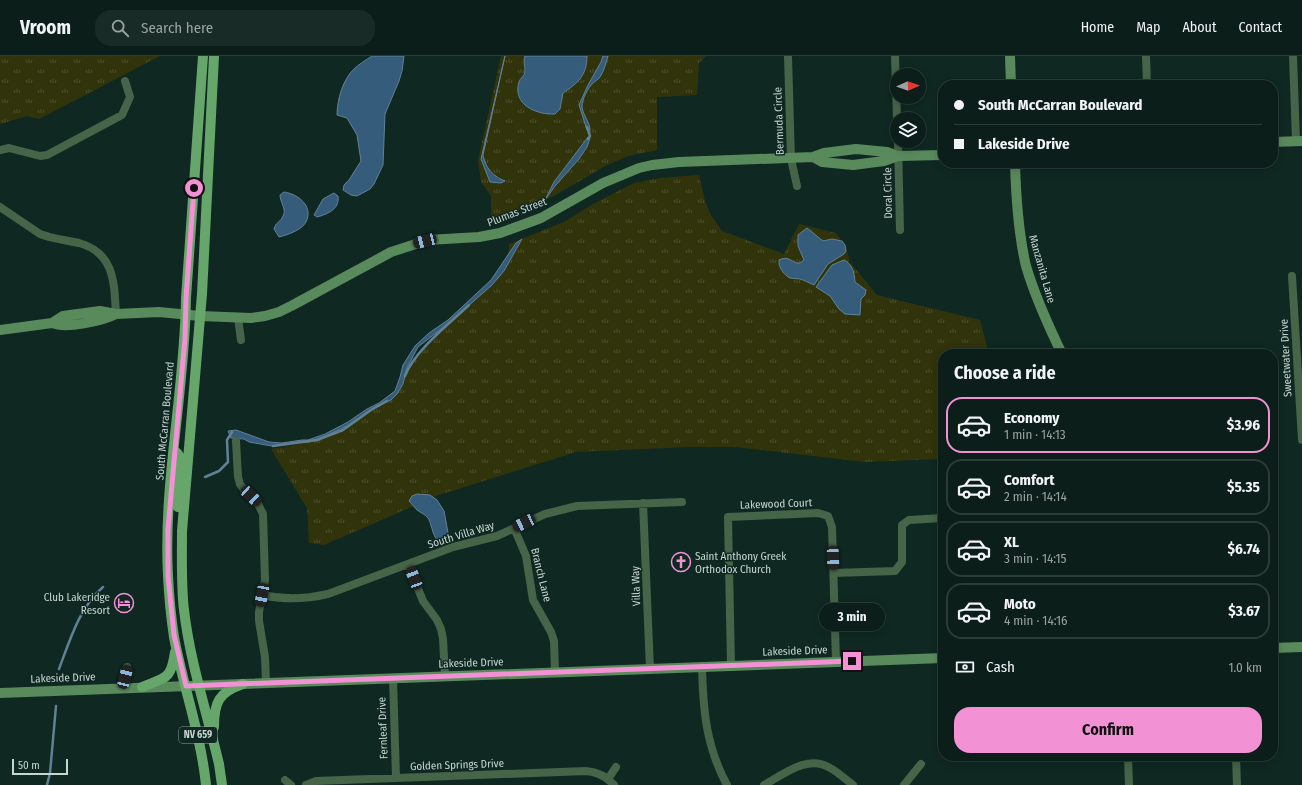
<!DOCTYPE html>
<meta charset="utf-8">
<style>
:root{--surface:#0b1e1a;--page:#192b27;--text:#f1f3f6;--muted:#9aa2a2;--line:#2b3c39;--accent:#f391d5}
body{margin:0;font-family:"Fira Sans Condensed",sans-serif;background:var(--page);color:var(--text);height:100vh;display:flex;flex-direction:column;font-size:15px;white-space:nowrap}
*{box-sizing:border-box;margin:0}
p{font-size:13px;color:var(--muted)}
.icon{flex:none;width:22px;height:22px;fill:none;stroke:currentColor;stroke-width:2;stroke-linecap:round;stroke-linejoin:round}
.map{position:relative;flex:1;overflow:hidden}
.sheet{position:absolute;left:938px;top:293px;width:340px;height:412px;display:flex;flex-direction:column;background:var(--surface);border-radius:16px;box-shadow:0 2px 10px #0003,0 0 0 1px var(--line)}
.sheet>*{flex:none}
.top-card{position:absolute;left:938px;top:24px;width:340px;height:88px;border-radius:16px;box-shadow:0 2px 10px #0003,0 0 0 1px var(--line);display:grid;align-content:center;height:88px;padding:0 16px;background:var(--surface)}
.needle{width:26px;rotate:88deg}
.controls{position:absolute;left:890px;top:12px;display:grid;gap:8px}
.controls a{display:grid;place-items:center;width:36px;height:36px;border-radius:50%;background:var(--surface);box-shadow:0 2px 10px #0003,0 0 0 1px var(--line);font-size:20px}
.scale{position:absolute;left:12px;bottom:10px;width:56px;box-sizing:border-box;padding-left:4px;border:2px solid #c7d5d1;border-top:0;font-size:11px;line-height:14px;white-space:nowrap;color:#c7d5d1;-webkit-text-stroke:3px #0f2822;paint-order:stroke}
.end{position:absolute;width:18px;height:18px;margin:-9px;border:5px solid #f391d5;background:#111;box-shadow:0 0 0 2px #111}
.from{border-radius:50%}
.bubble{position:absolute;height:28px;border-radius:14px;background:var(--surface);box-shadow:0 2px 10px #0003,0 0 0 1px var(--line);font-size:13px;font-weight:700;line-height:28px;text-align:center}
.car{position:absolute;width:12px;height:24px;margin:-12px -6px;border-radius:5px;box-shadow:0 0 3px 1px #0007;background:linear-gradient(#222 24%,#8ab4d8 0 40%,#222 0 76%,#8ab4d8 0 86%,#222 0)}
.top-card b{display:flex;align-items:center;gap:14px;height:38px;font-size:15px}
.top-card b+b{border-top:1px solid var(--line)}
.top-card i{width:10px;height:10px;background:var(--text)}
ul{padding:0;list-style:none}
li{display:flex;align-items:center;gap:12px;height:56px;margin:0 8px 6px;padding:0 8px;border:2px solid var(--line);border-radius:16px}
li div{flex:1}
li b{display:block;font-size:15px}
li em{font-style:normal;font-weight:700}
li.current{border-color:var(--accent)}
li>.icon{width:36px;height:36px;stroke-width:1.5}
h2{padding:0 16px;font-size:18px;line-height:48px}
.pay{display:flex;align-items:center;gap:10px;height:44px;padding:0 16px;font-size:15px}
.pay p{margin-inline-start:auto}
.primary-button{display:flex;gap:8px;margin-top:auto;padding:8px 16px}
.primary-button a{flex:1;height:46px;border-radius:16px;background:var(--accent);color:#111;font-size:16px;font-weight:700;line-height:46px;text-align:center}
header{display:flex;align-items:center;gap:24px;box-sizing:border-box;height:56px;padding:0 20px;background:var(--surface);border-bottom:1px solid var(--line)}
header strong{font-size:19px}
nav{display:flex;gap:22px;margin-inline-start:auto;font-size:14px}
.search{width:280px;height:36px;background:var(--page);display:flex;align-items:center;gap:10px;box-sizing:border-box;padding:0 14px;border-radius:16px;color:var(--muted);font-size:15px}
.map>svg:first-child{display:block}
.grass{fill:url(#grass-tufts)}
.water{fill:#355d7b;stroke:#618195}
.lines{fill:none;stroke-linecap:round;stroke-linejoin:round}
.stream{stroke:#618195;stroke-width:2.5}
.street{stroke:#466448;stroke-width:8}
.secondary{stroke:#598a5c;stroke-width:10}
.primary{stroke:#66a66b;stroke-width:10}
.route{stroke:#f391d5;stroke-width:5}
.labels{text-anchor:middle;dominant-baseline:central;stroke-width:3;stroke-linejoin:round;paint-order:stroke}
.shield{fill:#0f2822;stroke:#90a19c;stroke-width:1}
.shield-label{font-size:10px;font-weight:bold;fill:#c7d5d1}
.street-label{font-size:11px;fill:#c7d5d1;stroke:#0f2822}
.poi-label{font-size:11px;fill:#c7d5d1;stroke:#0f2822;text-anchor:start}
</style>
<header>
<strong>Vroom</strong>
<div class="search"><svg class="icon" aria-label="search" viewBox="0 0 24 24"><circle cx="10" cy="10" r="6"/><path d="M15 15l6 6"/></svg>Search here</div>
<nav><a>Home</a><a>Map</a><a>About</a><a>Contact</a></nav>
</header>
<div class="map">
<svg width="1302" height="729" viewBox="0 0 1302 729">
<defs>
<pattern id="grass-tufts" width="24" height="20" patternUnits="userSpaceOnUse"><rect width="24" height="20" fill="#31340a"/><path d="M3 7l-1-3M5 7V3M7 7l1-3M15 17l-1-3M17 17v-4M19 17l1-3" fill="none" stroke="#4d502d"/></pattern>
</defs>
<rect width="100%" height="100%" fill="#0f2822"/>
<path class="grass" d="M0,0H160L39,63L27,60L0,68Z
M501,0H706L699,7L697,39L657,41V94L628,100L605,110L554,140L504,160L492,162L491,160V140L481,126L478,104Z
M699,119L705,145L711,159L722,175L784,198L799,168L836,177L846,191L850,206L877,239L980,264L989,298H943V403L865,406L735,391H688L576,396L439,439L324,489L309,487L307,452L271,393L305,387L345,374L376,351L402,328L408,312L432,284L497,223L508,205L509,188L564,166L593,148L634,127L660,122Z"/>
<path class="water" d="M372,0H404L402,15L399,25L385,58L383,109L374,128L370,133L357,140L351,139L343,134L344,129L349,124L361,105L357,79L347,62L337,59C337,44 343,23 354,13C359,8 366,4 372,0Z
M505,0L483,99C485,112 494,121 505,125L501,127L490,126L481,103Z
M525,0H587C587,19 578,27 563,37L560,53L555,58C537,59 512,49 519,26C520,22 525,20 525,15C525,10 523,6 525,0Z
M603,0H608C606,7 604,15 600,21C598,24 595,25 593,27C588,32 582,43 582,50C582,58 590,66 590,74H587L579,49L588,29L601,6Z
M588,81L590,82L587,91L579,103L555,130L545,144L554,126Z
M284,136C298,138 314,150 306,166C302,174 287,179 279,181L274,173C276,166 279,167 282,162C288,154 280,147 280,139Z
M334,137L338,140C340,153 328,158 317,161L314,159L323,143Z
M807,172L823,185L832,183L842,185L845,189L846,195L844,198L828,208L814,229C809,227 804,224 800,223C797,222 793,223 790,222C784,219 778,211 779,204C787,200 790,204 796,207H800L804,204L798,190V179Z
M522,183L504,215L492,229L450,266L418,291L407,312L403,328L397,338L391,344L378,349L347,370L321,382L309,386H302L272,390L249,386L244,383L231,382L228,375L236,374L269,386L282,387L302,384H308L325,378L348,366L367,353L379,347L395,335L400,321L403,309L415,290L429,277L448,264L491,224L516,187Z
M844,204C853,209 854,216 855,226L866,234L865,239L861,243L860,259L845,258L839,253L830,240L816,231L832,209Z
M417,438L430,439L437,444L444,455L449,482C433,495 433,469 428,462C425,458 421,457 417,454C415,452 412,448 409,445L412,440Z"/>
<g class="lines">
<path class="stream" d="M587,71L590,80L588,83
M405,320C414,295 450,267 469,249
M273,390L317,384L343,374L371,354L387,345
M205,421L219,415L228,406L227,384L232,376
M59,613C70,584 79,552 103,531
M47,729L50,717L56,650"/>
<path class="street" d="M788,0L791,103L797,130
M895,0L897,63
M1146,0L1147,29
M1293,0L1296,85
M898,85L900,174
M0,94L9,92L40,100L47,99L122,59L130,41L125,25
M0,151L40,178C53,183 66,184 79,187C115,197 114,227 116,258
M1292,220L1302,384
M238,262L241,284
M236,385L238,421L240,428L244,434L257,446L263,458L265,524L259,556V565L265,601L266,627
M643,447L650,613
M514,472L526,500L533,544L551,576L554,585L555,616
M408,508L423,545L437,564L441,573L443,583L445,620
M834,517L895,515L902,506V469L909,464L943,462
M262,539C284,544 306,543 328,538L453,491L497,480L545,458L577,450L682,446
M731,609L728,461L818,457L828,460L832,471L836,606
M702,610C703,654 706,690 727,729
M393,622L396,722
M122,632L127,611
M1128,700L1129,729
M1236,700L1237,729
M608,723L616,711
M285,724L291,729
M306,729L316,725L586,715C598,716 606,720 614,729
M764,729C784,718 808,698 830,712C838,716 845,723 853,729
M904,729L921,708"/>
<path class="secondary" d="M1010,0L1011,29
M1273,86L1302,85
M813,101L822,106L853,109L884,105L898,100L943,99
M1015,107C1016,142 1018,176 1026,210C1035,241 1048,269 1062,298
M52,267C66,273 102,265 116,258
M0,274L52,267L63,260L100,255L116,258L159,256L200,260L251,262L265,260L279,256L293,249L391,196L428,184L479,181L500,177L541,162L603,127L639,112L652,109L679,106L813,101L824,97L856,93L887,96L898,100
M1273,592L1302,591
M0,637L943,602"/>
<path class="primary" d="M203,0L186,242C185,335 163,427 168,520C169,540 171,561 174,581C183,630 201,679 206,729
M214,0L202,238L182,475C182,500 181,529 184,554C190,606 207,657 219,708L222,729
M174,394L178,398L180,402L178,451
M142,631C166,621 171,624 175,596
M214,671C214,646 219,636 243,628"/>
</g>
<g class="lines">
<path class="route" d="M194,132L186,242L185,282L168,473V520L174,579L186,630L852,605"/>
</g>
<defs>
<g id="church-ring" transform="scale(1)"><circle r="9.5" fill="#0f2822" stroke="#f391d5" stroke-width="1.5"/><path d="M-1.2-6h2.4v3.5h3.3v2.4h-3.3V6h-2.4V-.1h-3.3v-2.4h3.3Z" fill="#f391d5"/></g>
<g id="hotel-ring" transform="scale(1)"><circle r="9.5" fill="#0f2822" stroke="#f391d5" stroke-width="1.5"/><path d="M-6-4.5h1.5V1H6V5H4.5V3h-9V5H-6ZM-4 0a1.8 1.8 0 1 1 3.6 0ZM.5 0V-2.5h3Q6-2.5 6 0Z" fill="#f391d5"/></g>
</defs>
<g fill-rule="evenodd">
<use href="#church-ring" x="681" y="506"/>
<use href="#hotel-ring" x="124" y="547"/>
</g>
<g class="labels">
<rect class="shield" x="179" y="671" width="38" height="16" rx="3"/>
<g class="shield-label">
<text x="198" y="679">NV 659</text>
</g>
<g class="street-label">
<text transform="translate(779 65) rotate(-92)">Bermuda Circle</text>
<text transform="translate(888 137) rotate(-91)">Doral Circle</text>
<text transform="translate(517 156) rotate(-21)">Plumas Street</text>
<text transform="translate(1042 213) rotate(74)">Manzanita Lane</text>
<text transform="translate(1286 302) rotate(-93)">Sweetwater Drive</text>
<text transform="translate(165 365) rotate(-85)">South McCarran Boulevard</text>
<text transform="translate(776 448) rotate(-2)">Lakewood Court</text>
<text transform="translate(461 479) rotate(-17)">South Villa Way</text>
<text transform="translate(541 519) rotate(76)">Branch Lane</text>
<text transform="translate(636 530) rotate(-92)">Villa Way</text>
<text transform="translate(795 595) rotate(-2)">Lakeside Drive</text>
<text transform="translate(471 607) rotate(-2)">Lakeside Drive</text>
<text transform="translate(63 622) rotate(-2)">Lakeside Drive</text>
<text transform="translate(383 672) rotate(-92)">Fernleaf Drive</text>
<text transform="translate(457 709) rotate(-2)">Golden Springs Drive</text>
</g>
<g class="poi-label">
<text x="695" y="500">Saint Anthony Greek<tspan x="695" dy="13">Orthodox Church</tspan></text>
<text x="110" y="541" text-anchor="end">Club Lakeridge<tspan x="110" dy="13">Resort</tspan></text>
</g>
</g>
</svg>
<div class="controls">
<a><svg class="needle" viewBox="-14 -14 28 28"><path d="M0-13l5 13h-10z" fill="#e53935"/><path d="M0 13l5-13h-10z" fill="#9aa2a2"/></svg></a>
<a><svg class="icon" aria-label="layers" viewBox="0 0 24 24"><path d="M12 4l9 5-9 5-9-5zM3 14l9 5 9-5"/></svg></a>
</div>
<div class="scale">50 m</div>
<i class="end from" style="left:194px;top:132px"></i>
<i class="end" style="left:852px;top:605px"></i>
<div class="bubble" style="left:819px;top:547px;width:66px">3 min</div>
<i class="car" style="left:425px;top:185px;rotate:256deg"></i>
<i class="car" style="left:251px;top:440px;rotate:133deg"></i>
<i class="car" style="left:524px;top:467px;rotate:245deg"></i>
<i class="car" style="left:833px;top:502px;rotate:178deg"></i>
<i class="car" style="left:414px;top:522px;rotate:339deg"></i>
<i class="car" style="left:262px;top:539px;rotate:191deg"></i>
<i class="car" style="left:125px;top:621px;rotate:14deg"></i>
<div class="top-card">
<b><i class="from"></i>South McCarran Boulevard</b>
<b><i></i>Lakeside Drive</b>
</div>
<section class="sheet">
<h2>Choose a ride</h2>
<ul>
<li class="current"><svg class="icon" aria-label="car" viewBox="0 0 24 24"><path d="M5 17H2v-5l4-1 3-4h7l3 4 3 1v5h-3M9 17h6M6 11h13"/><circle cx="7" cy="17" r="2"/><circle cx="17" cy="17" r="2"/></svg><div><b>Economy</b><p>1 min · 14:13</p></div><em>$3.96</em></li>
<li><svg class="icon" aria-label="car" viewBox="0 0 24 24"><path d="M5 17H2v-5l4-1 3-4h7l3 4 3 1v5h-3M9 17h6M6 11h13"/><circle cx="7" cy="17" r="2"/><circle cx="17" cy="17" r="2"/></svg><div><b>Comfort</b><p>2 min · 14:14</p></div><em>$5.35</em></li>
<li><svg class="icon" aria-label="car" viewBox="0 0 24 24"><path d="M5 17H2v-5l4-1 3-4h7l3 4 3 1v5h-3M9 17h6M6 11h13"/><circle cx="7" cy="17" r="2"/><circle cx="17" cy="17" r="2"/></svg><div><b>XL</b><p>3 min · 14:15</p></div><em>$6.74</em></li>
<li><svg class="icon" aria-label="car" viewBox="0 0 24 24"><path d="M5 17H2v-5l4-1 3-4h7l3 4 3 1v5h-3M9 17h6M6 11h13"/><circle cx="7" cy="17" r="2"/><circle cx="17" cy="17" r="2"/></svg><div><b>Moto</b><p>4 min · 14:16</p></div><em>$3.67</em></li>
</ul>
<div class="pay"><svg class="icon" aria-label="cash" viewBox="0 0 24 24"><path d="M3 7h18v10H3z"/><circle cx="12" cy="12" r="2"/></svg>Cash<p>1.0 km</p></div>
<div class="primary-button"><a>Confirm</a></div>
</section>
</div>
